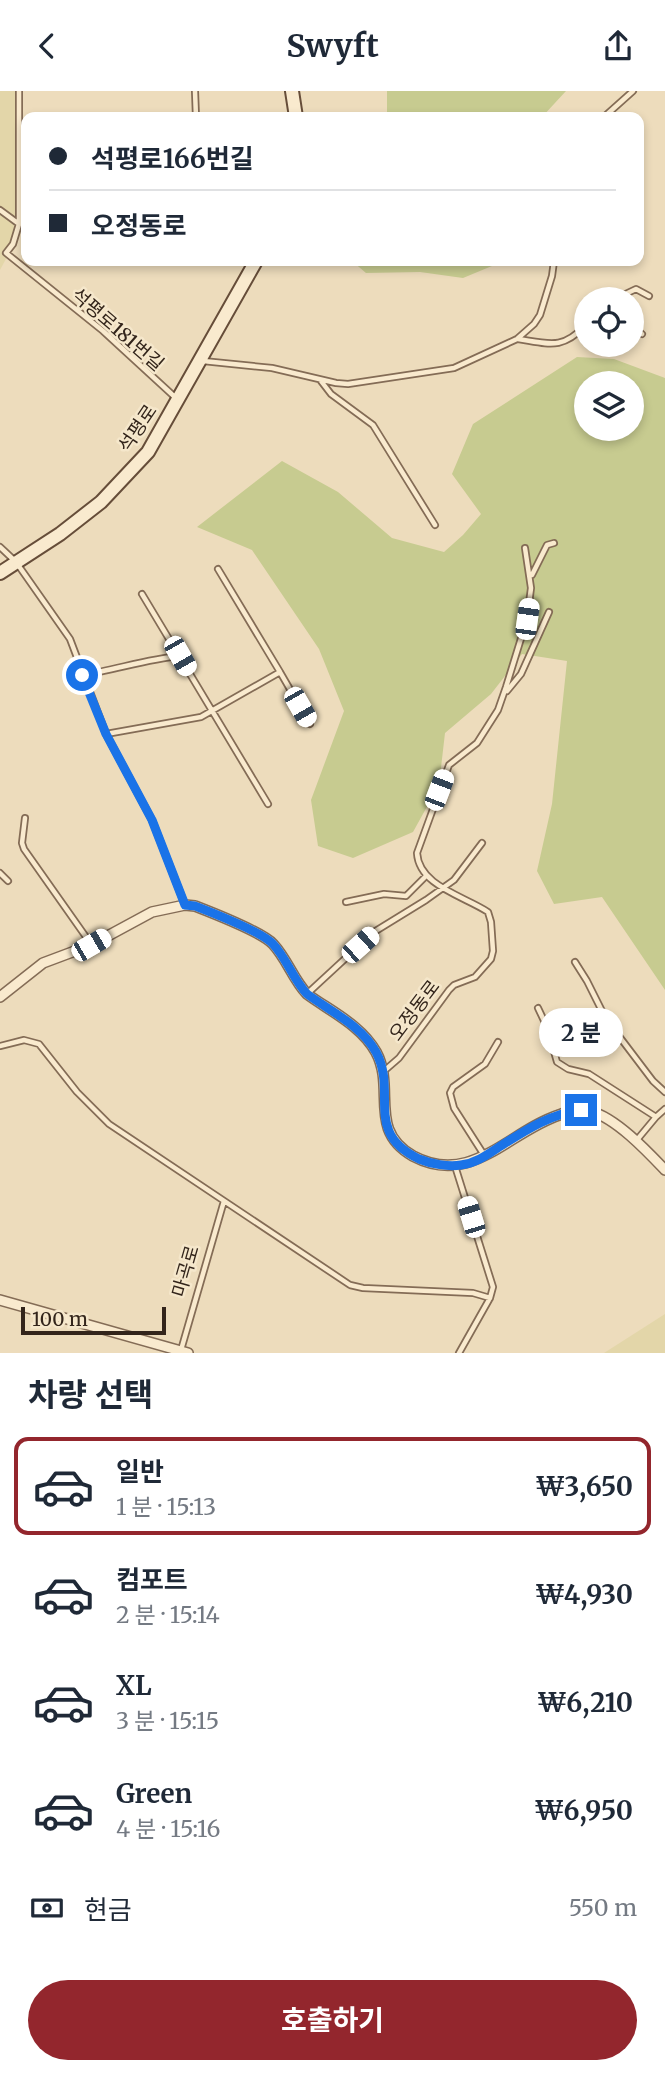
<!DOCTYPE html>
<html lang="ko">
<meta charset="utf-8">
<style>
:root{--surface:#fff;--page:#f6f6f7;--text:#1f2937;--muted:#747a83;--line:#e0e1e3;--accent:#93262d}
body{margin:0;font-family:Merriweather,"Noto Sans KR",serif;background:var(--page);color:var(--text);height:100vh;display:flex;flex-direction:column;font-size:26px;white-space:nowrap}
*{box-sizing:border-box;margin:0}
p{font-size:23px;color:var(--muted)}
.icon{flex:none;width:38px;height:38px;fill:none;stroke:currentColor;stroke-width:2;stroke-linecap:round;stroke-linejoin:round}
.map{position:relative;height:1262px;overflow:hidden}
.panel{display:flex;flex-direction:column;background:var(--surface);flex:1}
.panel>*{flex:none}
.banner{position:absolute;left:21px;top:21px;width:623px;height:154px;border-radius:14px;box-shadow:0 4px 10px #0003;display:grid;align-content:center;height:154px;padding:0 28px;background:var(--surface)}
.fabs{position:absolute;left:574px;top:196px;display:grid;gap:14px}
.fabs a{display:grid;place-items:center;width:70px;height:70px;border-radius:50%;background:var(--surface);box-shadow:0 4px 10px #0003;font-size:35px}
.scale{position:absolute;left:21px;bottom:18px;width:145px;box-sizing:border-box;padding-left:7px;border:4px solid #33251b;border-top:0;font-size:19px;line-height:24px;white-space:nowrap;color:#33251b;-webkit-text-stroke:5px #f5e7cb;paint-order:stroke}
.end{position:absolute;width:32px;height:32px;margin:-16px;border:9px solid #1a73e8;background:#fff;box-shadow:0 0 0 4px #fff}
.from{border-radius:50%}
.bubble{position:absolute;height:49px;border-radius:24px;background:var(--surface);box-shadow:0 4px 10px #0003;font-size:23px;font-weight:700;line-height:49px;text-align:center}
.car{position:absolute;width:21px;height:42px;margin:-21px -10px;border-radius:9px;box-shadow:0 0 5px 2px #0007;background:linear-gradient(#fff 24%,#345 0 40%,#fff 0 76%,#345 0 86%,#fff 0)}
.banner b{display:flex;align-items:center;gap:24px;height:66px;font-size:26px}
.banner b+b{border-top:2px solid var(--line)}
.banner i{width:18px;height:18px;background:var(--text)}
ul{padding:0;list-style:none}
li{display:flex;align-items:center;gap:21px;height:98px;margin:0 14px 10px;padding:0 14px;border:4px solid transparent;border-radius:14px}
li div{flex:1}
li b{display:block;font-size:26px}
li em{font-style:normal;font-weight:700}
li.current{border-color:var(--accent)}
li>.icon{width:63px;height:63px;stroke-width:1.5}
h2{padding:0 28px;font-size:32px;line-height:84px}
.pay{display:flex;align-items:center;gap:18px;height:77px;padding:0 28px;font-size:26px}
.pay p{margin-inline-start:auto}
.action{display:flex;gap:14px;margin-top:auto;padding:14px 28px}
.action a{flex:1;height:80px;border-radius:42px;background:var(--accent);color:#fff;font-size:28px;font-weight:700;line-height:80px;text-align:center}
header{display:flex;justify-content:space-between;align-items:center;height:91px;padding:0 28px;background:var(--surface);font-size:32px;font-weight:700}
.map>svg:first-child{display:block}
.farmland{fill:#e3d6a9}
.green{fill:#c7cb90;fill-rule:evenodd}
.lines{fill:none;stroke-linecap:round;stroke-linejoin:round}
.lane-casing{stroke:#846c56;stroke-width:8}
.street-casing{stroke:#846c56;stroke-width:12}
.secondary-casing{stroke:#664d39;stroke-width:16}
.lane{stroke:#f9eace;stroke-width:4.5}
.street{stroke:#f9eace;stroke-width:9}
.secondary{stroke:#f9eace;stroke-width:12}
.route{stroke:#1a73e8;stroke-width:9}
.labels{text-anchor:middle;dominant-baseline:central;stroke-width:5;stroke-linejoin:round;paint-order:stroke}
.street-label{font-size:19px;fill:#33251b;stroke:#f5e7cb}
</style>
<header><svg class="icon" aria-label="back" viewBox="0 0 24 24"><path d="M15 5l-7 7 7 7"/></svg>Swyft<svg class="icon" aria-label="share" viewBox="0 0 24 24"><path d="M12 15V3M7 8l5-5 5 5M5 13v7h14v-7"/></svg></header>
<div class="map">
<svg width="665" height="1262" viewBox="0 0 665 1262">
<rect width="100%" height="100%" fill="#eddcbc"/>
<path class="farmland" d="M0,0H23L21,140L0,179Z
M665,1223V1262H604Z"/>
<path class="green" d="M387,0H566L542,26H387Z
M352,170H504L463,187L420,181L366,182Z
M577,266L614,268L665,287V899L602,806L554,813L537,780L552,713L567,570L522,563L491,603L445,642L439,694L413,741L353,767L318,755L311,709L344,620L319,558L252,459L197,436L282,370L338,401L392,447L444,461L463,444L481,423L452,383L473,333ZM586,292H632V338H586Z"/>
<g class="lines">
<g class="lane-casing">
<path id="lane" d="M19,0V133L13,153L6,162L103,240L177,308
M195,0L196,26
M604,26L633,0
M0,119L19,133
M615,208L636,198L649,205
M632,235L642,243
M518,248C550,253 562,259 586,234
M203,270L272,277L336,292L348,293L454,277L517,248L534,233L540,224L552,185L554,170
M321,290L331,303L373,334L435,434
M0,456L16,471L70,548L106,643L152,729L185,814
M218,478L280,581
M532,484L547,454L554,452
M142,503L268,713
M82,584C115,579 147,568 180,565
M507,600L521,583L549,521
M106,643L201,626L280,581L310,633
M25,727L22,752L24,758L91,853
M0,782L8,790
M346,811L384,803L406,805L426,785
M575,871L587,890L606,928L653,990L665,1001
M308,902L374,841L426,809L454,789L482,752
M538,917L547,936L557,971L568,978L589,983L656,1026L636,1050
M0,955L24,949L39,953L77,1001L109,1033L350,1194L363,1197L473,1202L490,1207
M384,980L399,967L449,899L454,894L475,886L491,868L493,860L491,831L488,821C464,805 419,795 417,762L449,674L477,652L498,619L506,596L527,528L531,497L525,457
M656,1026L665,1018
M484,1064L454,1017L450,1002L453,996L485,973L498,951
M455,1075L493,1196L490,1207L459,1262
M181,1259L224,1110"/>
</g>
<g class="street-casing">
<path id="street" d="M0,906L43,872L91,854L152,821L185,814L195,815C213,822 262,841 273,853C287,868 293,888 307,903C330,920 361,934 376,961C396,998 367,1039 413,1065C471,1096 508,1041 559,1024C568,1020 579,1017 590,1020C616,1027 647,1060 665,1079
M0,1209L188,1262"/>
</g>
<g class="secondary-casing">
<path id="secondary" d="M292,0L296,26
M0,482L60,443L101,411L148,361L256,170"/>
</g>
<use href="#lane" class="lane"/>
<use href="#street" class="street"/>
<use href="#secondary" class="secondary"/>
</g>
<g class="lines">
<path class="route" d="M82,584L106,643L152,729L185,814L195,815C213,822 262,841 273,853C287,868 293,888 307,903C330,920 362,935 376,961C398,1002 363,1041 419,1068C431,1073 448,1076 461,1074C476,1072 487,1064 499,1056C526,1039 550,1023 581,1019"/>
</g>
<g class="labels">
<g class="street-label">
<text transform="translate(118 238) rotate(41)">석평로181번길</text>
<text transform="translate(137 337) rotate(-56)">석평로</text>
<text transform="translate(414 919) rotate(-53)">오정동로</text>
<text transform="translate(185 1180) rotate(-74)">마곡로</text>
</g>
</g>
</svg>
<div class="fabs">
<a><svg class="icon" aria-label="locate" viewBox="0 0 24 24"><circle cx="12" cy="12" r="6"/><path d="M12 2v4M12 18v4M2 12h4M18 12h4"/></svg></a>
<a><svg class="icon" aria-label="layers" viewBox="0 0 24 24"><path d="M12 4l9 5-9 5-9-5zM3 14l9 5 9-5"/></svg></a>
</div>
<div class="scale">100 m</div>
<i class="end from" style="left:82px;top:584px"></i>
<i class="end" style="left:581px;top:1019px"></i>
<div class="bubble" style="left:539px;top:917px;width:84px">2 분</div>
<i class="car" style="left:527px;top:528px;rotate:8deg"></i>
<i class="car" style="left:180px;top:565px;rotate:150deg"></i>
<i class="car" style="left:300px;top:616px;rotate:150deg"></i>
<i class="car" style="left:439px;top:699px;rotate:21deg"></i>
<i class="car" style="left:91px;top:854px;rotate:60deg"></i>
<i class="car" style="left:360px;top:854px;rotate:48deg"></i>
<i class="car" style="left:471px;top:1126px;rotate:343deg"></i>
<div class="banner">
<b><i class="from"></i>석평로166번길</b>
<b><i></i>오정동로</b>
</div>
</div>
<section class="panel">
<h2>차량 선택</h2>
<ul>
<li class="current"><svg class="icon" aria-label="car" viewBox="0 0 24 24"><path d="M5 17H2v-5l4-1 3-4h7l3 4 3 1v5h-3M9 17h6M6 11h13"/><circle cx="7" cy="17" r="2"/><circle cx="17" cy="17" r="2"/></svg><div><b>일반</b><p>1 분 · 15:13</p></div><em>₩3,650</em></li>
<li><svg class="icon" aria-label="car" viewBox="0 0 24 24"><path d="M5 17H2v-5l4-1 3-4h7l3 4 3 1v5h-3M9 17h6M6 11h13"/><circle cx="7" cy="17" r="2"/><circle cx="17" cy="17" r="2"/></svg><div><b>컴포트</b><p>2 분 · 15:14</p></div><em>₩4,930</em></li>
<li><svg class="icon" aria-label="car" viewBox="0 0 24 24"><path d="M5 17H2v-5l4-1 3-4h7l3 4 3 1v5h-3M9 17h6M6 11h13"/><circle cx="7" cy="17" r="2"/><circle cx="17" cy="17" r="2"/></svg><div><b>XL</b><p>3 분 · 15:15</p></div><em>₩6,210</em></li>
<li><svg class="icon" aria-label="car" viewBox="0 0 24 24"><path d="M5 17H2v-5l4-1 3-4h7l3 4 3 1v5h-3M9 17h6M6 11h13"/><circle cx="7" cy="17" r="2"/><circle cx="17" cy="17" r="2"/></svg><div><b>Green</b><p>4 분 · 15:16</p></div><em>₩6,950</em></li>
</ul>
<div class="pay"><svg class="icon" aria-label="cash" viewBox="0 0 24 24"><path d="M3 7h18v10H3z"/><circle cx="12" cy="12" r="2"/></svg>현금<p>550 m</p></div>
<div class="action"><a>호출하기</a></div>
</section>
